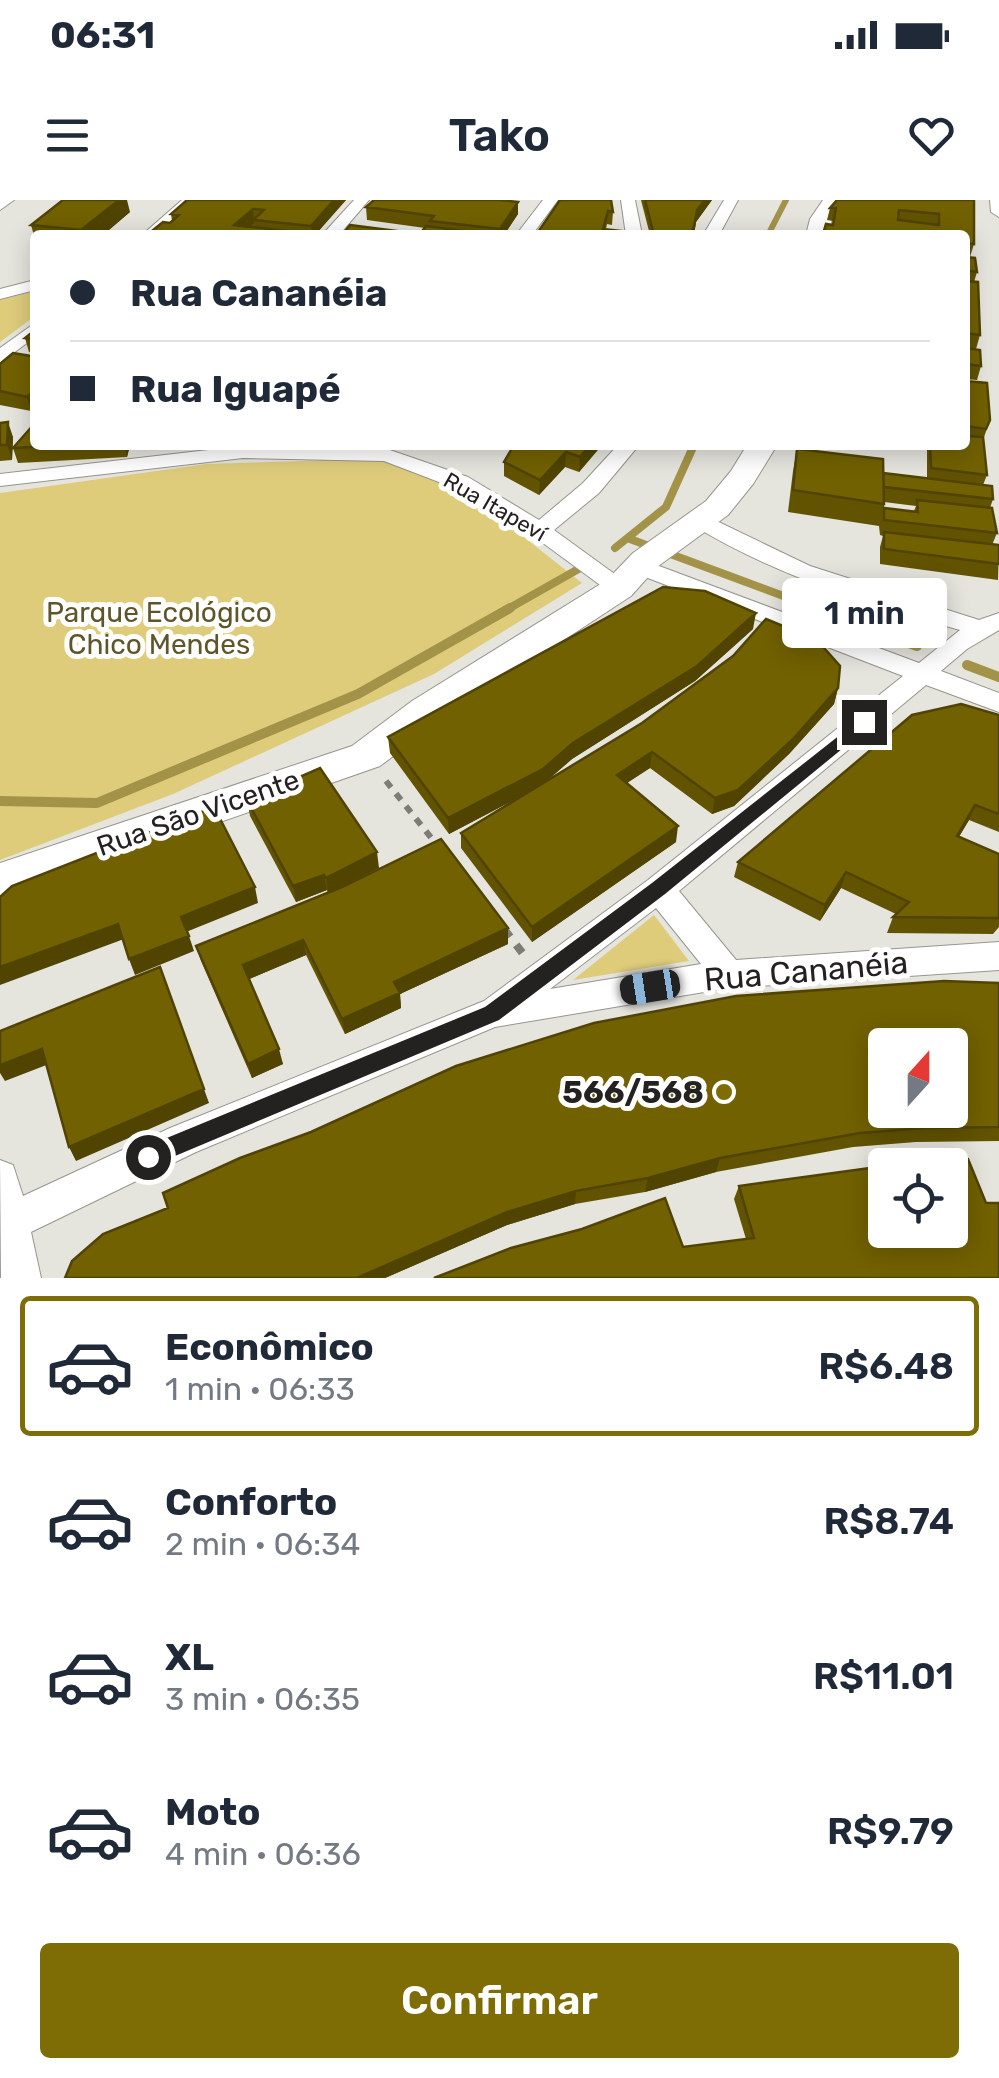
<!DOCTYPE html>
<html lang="pt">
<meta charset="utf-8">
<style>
:root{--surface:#fff;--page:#f6f6f7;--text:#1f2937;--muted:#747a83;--line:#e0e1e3;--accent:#7e6c05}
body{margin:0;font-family:Rubik,sans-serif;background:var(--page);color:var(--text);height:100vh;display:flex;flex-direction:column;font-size:38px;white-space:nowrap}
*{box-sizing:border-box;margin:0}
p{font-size:32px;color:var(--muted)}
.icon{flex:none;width:55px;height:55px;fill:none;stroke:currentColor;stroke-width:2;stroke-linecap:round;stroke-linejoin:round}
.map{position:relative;height:1078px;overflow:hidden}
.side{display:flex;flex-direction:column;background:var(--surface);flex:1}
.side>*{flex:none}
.top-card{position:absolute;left:30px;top:30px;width:940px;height:220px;border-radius:10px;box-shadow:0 5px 25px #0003;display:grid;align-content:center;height:220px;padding:0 40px;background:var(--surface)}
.needle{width:65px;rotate:21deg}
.tools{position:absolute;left:868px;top:828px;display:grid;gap:20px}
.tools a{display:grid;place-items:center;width:100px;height:100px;border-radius:10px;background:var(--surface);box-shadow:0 5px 25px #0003;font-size:50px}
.end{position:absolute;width:45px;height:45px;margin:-22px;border:12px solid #232220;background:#fff;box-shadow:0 0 0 5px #fff}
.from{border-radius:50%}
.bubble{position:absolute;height:70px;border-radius:10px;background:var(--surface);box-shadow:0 5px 25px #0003;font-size:32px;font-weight:600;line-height:70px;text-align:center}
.car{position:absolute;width:30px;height:60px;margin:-30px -15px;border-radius:12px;box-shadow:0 0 8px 2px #0007;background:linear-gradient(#222 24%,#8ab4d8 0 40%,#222 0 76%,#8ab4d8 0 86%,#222 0)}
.top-card b{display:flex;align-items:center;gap:35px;height:95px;font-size:38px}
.top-card b+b{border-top:2px solid var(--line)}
.top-card i{width:25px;height:25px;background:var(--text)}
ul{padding:18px 0 0;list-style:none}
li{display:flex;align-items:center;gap:30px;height:140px;margin:0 20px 15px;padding:0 20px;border:5px solid transparent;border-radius:10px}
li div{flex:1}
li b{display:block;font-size:38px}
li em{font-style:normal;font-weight:600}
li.current{border-color:var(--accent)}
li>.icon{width:90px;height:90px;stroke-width:1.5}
.action{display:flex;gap:20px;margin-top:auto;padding:20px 40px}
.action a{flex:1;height:115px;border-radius:10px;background:var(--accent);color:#fff;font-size:40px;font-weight:600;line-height:115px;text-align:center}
.status{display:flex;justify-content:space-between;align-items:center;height:70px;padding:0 50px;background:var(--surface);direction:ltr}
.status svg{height:28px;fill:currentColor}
header{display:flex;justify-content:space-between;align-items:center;height:130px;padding:0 40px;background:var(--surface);font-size:45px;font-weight:600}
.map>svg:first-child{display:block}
.green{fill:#decc7b}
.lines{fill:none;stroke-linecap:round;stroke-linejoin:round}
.stream-far2{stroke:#a39349;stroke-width:6}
.stream-far1{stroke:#a39349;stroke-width:8}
.stream{stroke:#a39349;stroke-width:10}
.street-casing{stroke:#97958f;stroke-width:2}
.secondary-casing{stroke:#97958f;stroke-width:2}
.path-far1{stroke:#7d7c77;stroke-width:6;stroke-dasharray:8 8;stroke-linecap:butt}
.path{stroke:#7d7c77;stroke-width:8;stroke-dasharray:10 10;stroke-linecap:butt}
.street{fill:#fff;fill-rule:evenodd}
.secondary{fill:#fff;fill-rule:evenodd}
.wall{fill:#625300;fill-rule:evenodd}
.shaded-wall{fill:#504400}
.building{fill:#726100;stroke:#504400;stroke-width:2.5;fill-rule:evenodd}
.route{fill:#232220}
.poi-dot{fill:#7e6c05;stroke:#fff;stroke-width:4}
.labels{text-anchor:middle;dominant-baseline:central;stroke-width:10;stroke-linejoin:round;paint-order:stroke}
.far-street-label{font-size:22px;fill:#232220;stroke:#fff}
.park-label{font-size:28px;fill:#5f552a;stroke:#fff}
.street-label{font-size:28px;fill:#232220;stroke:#fff}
.near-street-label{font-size:32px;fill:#232220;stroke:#fff}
.near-poi-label{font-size:32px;font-weight:bold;fill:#232220;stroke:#fff;text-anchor:end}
</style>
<div class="status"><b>06:31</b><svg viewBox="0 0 49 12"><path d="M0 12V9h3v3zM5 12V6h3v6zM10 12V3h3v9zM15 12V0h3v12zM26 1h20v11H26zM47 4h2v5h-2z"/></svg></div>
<header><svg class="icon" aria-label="menu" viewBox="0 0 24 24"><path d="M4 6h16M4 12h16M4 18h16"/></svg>Tako<svg class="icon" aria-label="heart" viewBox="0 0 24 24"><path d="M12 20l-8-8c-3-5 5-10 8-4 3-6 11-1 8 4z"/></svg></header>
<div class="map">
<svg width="999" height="1078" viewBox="0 0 999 1078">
<rect width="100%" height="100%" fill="#e5e4dd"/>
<path class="green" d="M35,91V116L0,142V100Z
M368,259L408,266L462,288L582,383L434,474L173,594L0,660V293L206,264Z
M654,715L689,761L573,780Z"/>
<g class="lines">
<path class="stream-far2" d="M768,35L786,0"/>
<path class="stream-far1" d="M630,339L821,410
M615,348L666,307L694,245
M506,410L582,367"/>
<path class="stream" d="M814,408L917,446
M967,465L999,477
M0,601L97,603L358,494L510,408"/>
<g class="street-casing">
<path id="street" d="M0,0H14L0,10Z
M182,0H198L159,35H142Z
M354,0H369L339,35H322Z
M543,0H558L532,35H516Z
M621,0H635L642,35H626Z
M724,0H738L719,35H703Z
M990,0H999V17L991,12Z
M35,80V90L0,99V89Z
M35,123V137L0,163V148Z
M618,245H639L599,293L554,330L627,383L631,388L627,393H611L532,335L452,287L384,261L243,258L0,286V274L243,246L387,249L468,277L539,320L583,283Z
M702,314L810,366L979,420L999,413V430L967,449L941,471L999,493V512L926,485L679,691L736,760L999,742V770L728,788L495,827L196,952L31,1032L41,1078H1L0,960L13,965L23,996L170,928L484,801L648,680L903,476L627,370L623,365L627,360H643L919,463L960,430C867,404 777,376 694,326L691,321ZM656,708L701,764L550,789Z"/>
</g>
<g class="secondary-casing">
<path id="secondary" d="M823,0H845L832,19L828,35H806L810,19Z
M747,245H777L753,284L728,315L657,367L631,396L440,521L380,566L0,699V663L352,546L412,501L607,380L633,353L706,301L731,271Z"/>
</g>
<path class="path-far1" d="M386,581L437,645"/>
<path class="path" d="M504,729L524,755"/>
<use href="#street" class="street"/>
<use href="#secondary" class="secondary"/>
</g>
<path class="wall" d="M346,0L315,35H147L172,21L171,14Z
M560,0L613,12L612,25L607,24L606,29L536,35Z
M641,0H712L696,22L694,35H650Z
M974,0V44L970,57L977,72L974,82L980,135L976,149L965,148V35L833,25V21L827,20L830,8Z
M366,7L518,14L504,35H342L420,34L425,28L367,20Z
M130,12L103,35H35V39L31,25Z
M35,130V208L31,211L0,205V164L31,156L35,153L29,152L25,138Z
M965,148L981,166L977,180L965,179Z
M965,181L990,220L983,240L987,275L983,285L993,299L990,308L997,333L992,345H999L998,380L880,364V347L883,336L880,335L879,326L788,312L793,271L797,249L883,273L927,278V245H965ZM884,302L916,306L914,311L884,308Z
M0,223L13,237L12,260L0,261Z
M35,245H130L127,257L18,263L13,248Z
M514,245H602L579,272L565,267L539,295L504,276V262Z
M753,429L695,481L572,559L549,579L838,488L834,504L789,554L734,606L712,614L650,568L626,583L676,642L532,742L461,648V633L518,598L449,634L390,553L388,537Z
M999,515V632L969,620L959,637L999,654V727L993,734L887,733L893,717L896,714L841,688L820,721L734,677L738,662Z
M247,600L379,668L335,690L508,728V744L400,794L401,808L345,834L306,755L249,779L283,864L252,878L201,761L196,746L328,693L327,690L296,702L250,616Z
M999,783V941L916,942L853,947L716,972L645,992L575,1004L507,1025L385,1078H65Z
M968,959L986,1003H999V1078H434L511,1048L582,1029L665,998L683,1047L746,1039L734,999L739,986L885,966V1030H950V965H892Z"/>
<path class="shaded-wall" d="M119,0H127L130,12L103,35H82L81,30Z
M334,0H346L315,35H312L311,26Z
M705,0H712L696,22L694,35H690L697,10Z
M518,2V14L504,35H500V29Z
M253,9L254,23L239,35L234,25Z
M35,190V208L31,211L27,197Z
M8,222L13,237L12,260L7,245Z
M124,245H130L127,257Z
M590,245H602L579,272L580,257Z
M566,252L565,267L539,295L540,280Z
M756,413L753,429L695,481L572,559L542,585L449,634L448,618L573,543Z
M838,488L834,504L789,554L734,606L712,614L715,598Z
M652,552L650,568L615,591L617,575Z
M975,605L969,620L950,651L957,636Z
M678,626L676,642L532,742V727Z
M377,652L379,668L328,693L326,678Z
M846,672L841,688L820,721L825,705Z
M324,675L327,690L296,702L293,686Z
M255,687L258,703L186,732L181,717Z
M118,724L124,739L0,785V767Z
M508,728V744L400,794L401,808L345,834L342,819L394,782Z
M189,736L194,751L135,775L129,759Z
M303,740L306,755L247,780L243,765Z
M42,849L49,864L5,881L0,873V865Z
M279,849L283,864L252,878L248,864Z
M204,889L209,903L76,961L69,947Z
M720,958L716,972L645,992L648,978Z
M576,991L575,1004L507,1025L385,1078H357L507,1012Z"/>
<path class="building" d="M63,0H119L81,30L31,25Z
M187,0H334L311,26L253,20L264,10L253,9L234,25L303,33L301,35H147L163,22L170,23L179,15L171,14Z
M374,0H500L518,2L500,29L430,21L434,16L366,7Z
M560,0H611L613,12L608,11L603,29L621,31L617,35H536Z
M645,0H705L697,10L694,26L690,35H654Z
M837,0H974V44L965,43V35L823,34L826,24L833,25L836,8H830ZM899,10L939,14V25L898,20Z
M350,25L420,34L426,26L495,35H342Z
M965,57L975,58L977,72L965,70Z
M965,81L978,82L980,135L965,133Z
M35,130V139L25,138Z
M965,148L980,150L981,166L965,164Z
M13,153L31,156L35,153V190L27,197L0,191V164Z
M965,181L987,183L990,220L986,229L965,226Z
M8,222L7,245H0V223Z
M35,223V245H68L13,248Z
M965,236L983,237L987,275L931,268L930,245H965Z
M514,245H590L580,257L566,252L540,280L504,262Z
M797,249L883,259L884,304L793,290Z
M883,273L992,286L993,299L884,287Z
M917,300L992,308L997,333L884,320V308L918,312Z
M884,332L999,345V364L884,349Z
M663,387L705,391L756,413L697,466L573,543L543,569L448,618L388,537Z
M766,419L817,440L840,466L838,488L793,539L738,590L715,598L652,552L617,575L678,626L532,727L461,633L642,523L733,456Z
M961,504L999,515V614L975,605L957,636L999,654V718L893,717L909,702L846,672L825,705L738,662L912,515Z
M320,568L377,652L326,678L324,675L293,686L247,600Z
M214,607L255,687L181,717L189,736L129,759L118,724L0,767V697L12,686Z
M441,639L508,728L394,782L400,793L342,819L303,740L243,765L279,849L248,864L196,746L342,687Z
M160,767L204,889L69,947L42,849L0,865V831Z
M944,781L999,783V927L924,928L860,933L720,958L648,978L576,991L507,1012L357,1078H65L72,1061L103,1034L168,1008L163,993L240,958L311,932L456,866L594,823L736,796ZM885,845H950V910H885Z
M968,959L986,1003H999V1078H434L511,1048L582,1029L665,998L683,1047L754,1038L739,986L885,966V1030H950V965H892Z"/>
<path class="route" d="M864,516L870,518V526L665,694L499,820L156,964L148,967L140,964L137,957L140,949L485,807L652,683Z"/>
<circle class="poi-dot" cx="724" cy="892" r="10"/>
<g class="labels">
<g class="far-street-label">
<text transform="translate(495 307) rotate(30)">Rua Itapeví</text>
</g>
<g class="park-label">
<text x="159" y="412">Parque Ecológico<tspan x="159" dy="32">Chico Mendes</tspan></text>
</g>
<g class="street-label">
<text transform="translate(198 613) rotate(-19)">Rua São Vicente</text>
</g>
<g class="near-street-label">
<text transform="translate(806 771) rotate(-5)">Rua Cananéia</text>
</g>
<g class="near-poi-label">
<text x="704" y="892">566/568</text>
</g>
</g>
</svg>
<div class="tools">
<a><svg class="needle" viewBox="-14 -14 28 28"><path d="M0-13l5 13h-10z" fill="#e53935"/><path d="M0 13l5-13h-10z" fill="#747a83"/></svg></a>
<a><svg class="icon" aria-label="locate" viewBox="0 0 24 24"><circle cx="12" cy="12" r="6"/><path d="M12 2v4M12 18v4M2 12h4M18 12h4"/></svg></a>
</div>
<i class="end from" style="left:148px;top:957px"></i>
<i class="end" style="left:864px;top:522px"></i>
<div class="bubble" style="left:782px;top:378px;width:165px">1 min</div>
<i class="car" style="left:650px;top:787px;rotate:261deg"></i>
<div class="top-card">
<b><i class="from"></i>Rua Cananéia</b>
<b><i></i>Rua Iguapé</b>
</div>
</div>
<section class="side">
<ul>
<li class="current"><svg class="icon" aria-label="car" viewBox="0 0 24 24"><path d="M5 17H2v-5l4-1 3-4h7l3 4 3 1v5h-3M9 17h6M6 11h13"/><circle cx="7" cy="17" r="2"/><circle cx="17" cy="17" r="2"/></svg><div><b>Econômico</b><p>1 min · 06:33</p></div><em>R$6.48</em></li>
<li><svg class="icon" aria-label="car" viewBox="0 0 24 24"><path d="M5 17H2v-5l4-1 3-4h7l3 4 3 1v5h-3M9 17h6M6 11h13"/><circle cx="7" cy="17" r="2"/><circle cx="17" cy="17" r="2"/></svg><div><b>Conforto</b><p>2 min · 06:34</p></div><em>R$8.74</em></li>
<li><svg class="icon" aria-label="car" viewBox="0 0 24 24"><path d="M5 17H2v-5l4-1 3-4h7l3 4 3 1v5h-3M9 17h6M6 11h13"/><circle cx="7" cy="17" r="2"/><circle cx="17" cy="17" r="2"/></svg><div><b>XL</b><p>3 min · 06:35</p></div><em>R$11.01</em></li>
<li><svg class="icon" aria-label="car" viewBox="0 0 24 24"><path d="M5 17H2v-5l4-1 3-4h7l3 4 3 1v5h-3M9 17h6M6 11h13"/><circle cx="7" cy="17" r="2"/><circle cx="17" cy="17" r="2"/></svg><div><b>Moto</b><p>4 min · 06:36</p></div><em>R$9.79</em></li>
</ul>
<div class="action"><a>Confirmar</a></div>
</section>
